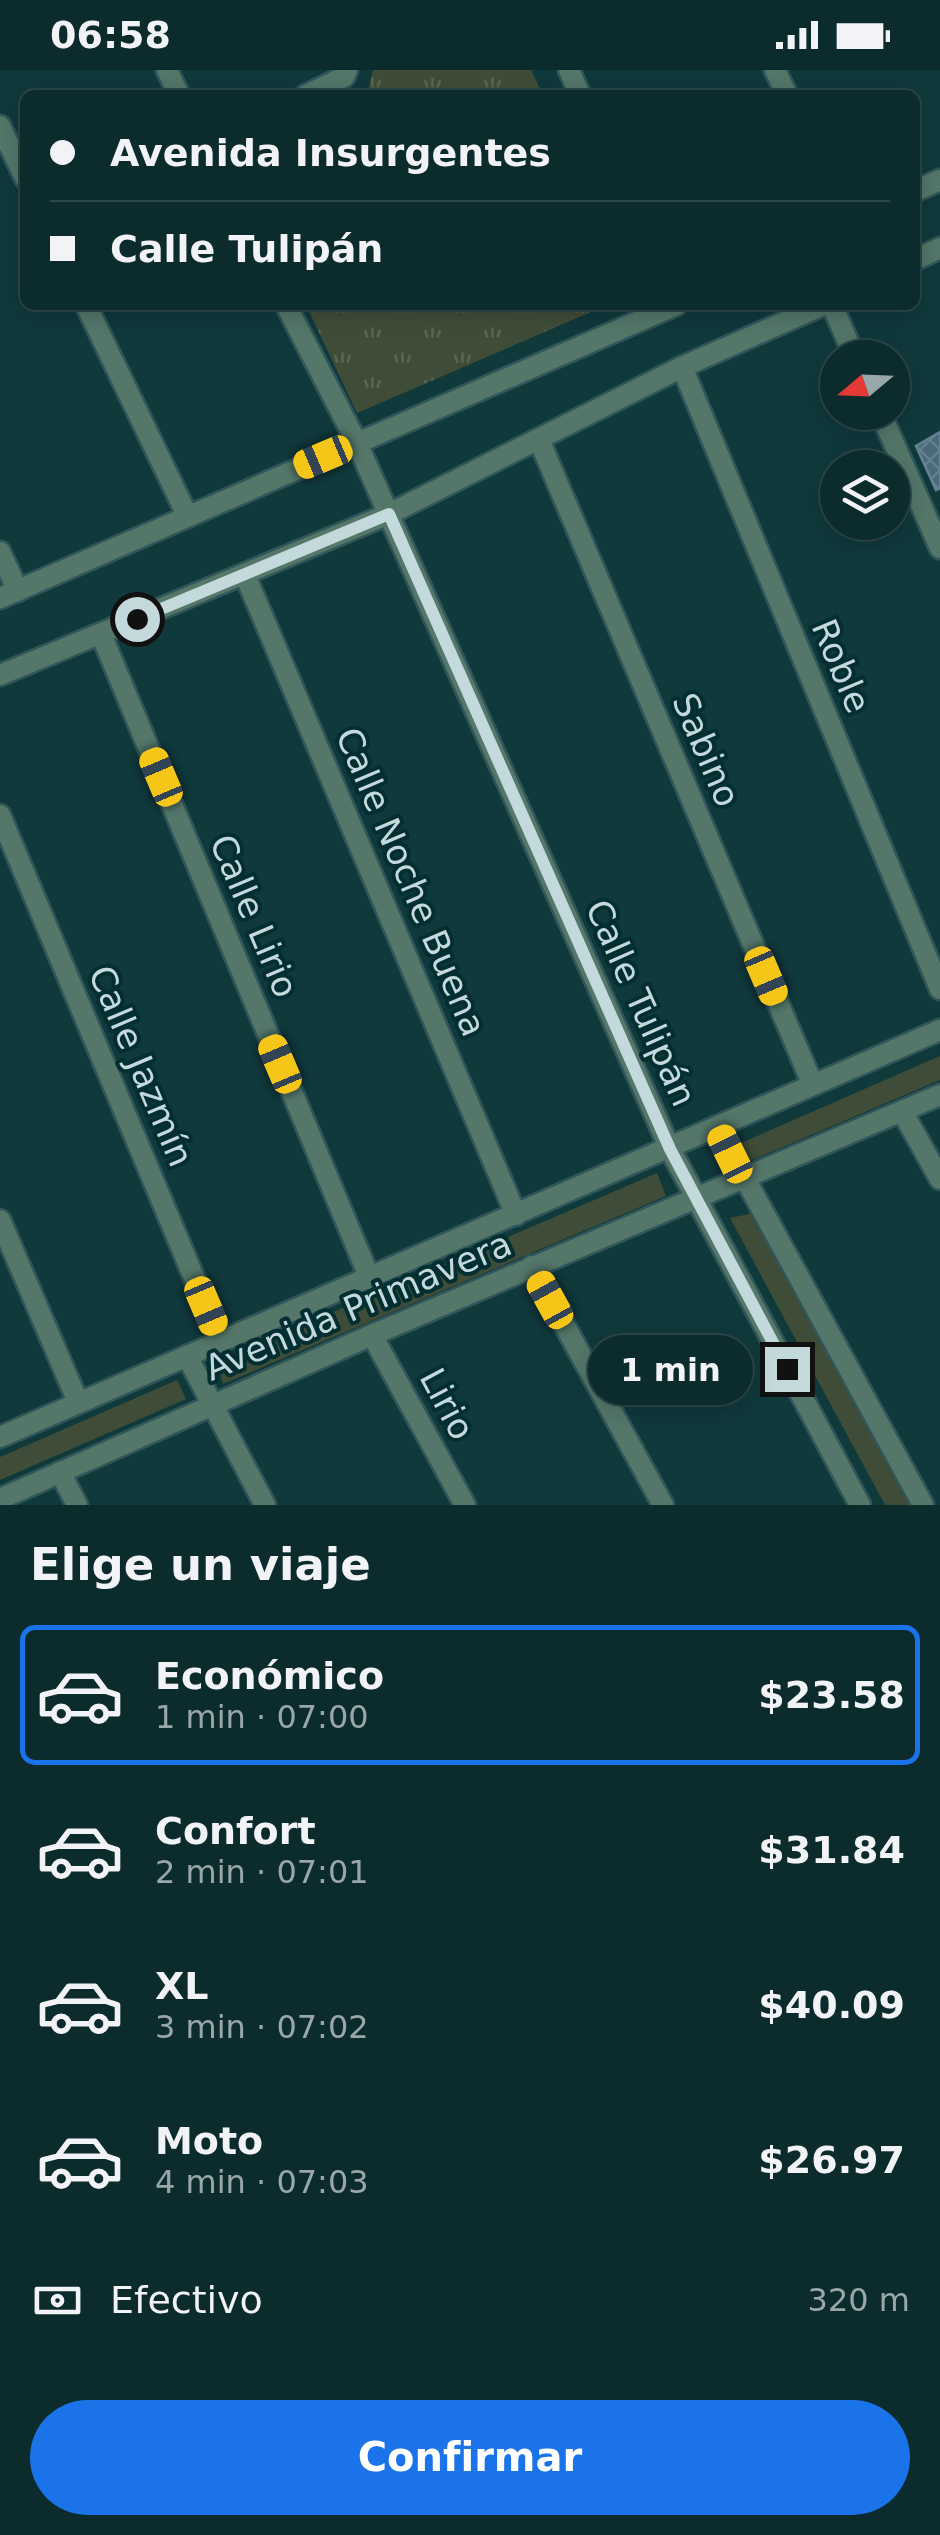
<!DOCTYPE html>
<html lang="es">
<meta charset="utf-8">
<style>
:root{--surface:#0c2b2d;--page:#153335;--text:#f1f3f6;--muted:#9aa7aa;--line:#2c4749;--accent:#1a73e8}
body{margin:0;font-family:"DejaVu Sans",sans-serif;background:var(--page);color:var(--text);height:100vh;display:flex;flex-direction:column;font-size:38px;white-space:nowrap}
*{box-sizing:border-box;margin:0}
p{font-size:32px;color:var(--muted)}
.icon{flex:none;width:55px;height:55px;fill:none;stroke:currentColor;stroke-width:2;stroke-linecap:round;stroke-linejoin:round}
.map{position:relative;height:1435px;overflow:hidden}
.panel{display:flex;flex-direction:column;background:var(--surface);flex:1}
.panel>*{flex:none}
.top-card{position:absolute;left:20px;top:20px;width:900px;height:220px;border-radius:15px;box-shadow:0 5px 25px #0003,0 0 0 2px var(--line);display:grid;align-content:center;height:220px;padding:0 30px;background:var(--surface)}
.needle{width:65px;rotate:251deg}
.fabs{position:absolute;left:820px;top:270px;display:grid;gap:20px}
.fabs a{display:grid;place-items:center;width:90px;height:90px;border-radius:50%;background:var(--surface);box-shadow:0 5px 25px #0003,0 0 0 2px var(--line);font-size:50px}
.end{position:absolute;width:45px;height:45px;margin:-22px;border:12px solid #c4d9db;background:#111;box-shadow:0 0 0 5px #111}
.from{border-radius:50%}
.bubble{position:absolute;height:70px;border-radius:35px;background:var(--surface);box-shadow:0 5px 25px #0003,0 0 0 2px var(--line);font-size:32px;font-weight:800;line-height:70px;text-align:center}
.car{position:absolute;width:30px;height:60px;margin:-30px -15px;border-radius:12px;box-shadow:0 0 8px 2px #0007;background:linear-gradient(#f5c518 24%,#345 0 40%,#f5c518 0 76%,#345 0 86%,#f5c518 0)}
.top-card b{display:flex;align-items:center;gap:35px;height:95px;font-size:38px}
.top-card b+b{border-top:2px solid var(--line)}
.top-card i{width:25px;height:25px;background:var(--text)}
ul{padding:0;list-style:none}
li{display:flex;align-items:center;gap:30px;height:140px;margin:0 20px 15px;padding:0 10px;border:5px solid transparent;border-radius:15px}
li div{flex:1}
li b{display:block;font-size:38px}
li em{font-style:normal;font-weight:800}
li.selected{border-color:var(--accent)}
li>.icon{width:90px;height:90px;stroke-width:1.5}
h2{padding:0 30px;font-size:45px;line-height:120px}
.pay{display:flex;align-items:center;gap:25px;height:110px;padding:0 30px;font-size:38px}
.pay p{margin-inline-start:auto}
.cta{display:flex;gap:20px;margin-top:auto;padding:20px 30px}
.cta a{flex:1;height:115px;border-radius:60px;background:var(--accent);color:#fff;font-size:40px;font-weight:800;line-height:115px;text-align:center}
.status{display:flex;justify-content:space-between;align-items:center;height:70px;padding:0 50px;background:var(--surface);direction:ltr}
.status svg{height:28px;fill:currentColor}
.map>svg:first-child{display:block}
.green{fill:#3f4d38}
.park{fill:url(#park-tufts)}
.building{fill:url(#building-cross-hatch);stroke:#638294;stroke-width:2.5}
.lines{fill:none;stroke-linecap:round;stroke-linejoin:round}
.minor-casing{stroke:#305659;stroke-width:25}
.tertiary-casing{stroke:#305659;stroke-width:25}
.minor{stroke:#54776a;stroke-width:20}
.tertiary{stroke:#54776a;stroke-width:20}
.route{stroke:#c4d9db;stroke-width:12}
.labels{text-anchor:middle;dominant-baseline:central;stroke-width:8;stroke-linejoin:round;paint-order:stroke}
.street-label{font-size:35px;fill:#c4d9db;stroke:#032f32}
</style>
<div class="status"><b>06:58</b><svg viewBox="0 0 49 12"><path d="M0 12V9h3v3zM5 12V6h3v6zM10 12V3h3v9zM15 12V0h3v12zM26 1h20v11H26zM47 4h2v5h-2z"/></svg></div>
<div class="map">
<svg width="940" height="1435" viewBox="0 0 940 1435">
<defs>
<pattern id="park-tufts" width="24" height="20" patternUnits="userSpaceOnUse" patternTransform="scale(2.5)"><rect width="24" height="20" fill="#3f4d38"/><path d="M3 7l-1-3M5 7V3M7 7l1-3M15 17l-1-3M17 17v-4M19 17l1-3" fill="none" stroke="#596654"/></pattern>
<pattern id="building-cross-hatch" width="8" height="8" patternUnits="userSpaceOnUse" patternTransform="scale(2.5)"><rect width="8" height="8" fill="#4b697a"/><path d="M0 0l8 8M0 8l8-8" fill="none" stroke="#637e8c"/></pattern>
</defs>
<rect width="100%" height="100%" fill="#10393c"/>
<path class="green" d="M940,986V1010L748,1092L741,1073Z
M657,1103L666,1126L223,1314L217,1292Z
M754,1143L909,1435H885L730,1148Z
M177,1310L186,1329L0,1410V1387Z"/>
<path class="park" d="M373,0H531L543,25H367Z
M306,235H607L357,343Z"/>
<path class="building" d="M940,362V418L936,420L916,376Z"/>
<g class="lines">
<g class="minor-casing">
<path id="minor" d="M167,0L179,25
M569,0L580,25
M775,0L787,25
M306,25L344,7L347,0
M0,56L25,108
M915,121L940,110
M915,190L940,178
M86,235L187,445
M286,235L357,373L670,1079L860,1435
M832,235L855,288
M682,297L940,919
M880,342L940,478
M540,372L812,1013
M0,482L18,521
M245,505L516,1145
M0,528L676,235
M101,564L370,1209
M0,605L389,444L682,297L823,235
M0,745L221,1272
M902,1041L940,1109
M717,1057L923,1435
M0,1150L78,1332
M532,1196L663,1435
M372,1265L465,1435
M187,1286L265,1435
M60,1402L77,1435"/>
</g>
<g class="tertiary-casing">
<path id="tertiary" d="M0,1367L940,960
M0,1429L372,1265L940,1025"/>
</g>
<use href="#minor" class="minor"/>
<use href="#tertiary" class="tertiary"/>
</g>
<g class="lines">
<path class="route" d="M137,549L389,444L670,1079L787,1299"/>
</g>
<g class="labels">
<g class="street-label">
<text transform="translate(841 596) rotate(67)">Roble</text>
<text transform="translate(706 680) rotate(67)">Sabino</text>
<text transform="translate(411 812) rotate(67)">Calle Noche Buena</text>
<text transform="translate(254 846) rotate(67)">Calle Lirio</text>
<text transform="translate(641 933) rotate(66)">Calle Tulipán</text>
<text transform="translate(141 996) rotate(67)">Calle Jazmín</text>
<text transform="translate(358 1236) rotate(-23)">Avenida Primavera</text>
<text transform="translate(447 1334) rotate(62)">Lirio</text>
</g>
</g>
</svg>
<div class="fabs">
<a><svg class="needle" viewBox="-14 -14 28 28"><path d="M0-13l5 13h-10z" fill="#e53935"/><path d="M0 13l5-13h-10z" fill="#9aa7aa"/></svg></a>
<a><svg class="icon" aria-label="layers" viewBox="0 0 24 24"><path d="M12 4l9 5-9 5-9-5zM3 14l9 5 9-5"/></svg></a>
</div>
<i class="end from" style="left:137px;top:549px"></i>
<i class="end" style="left:787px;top:1299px"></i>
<div class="bubble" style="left:588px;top:1265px;width:165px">1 min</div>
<i class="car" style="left:323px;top:387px;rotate:247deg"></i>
<i class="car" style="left:161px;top:707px;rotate:337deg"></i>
<i class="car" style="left:766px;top:906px;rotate:157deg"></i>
<i class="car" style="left:280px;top:994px;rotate:337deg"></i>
<i class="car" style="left:730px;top:1084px;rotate:334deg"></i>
<i class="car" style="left:550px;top:1230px;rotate:331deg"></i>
<i class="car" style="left:206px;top:1236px;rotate:157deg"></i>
<div class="top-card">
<b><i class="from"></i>Avenida Insurgentes</b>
<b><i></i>Calle Tulipán</b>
</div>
</div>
<section class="panel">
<h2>Elige un viaje</h2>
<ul>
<li class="selected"><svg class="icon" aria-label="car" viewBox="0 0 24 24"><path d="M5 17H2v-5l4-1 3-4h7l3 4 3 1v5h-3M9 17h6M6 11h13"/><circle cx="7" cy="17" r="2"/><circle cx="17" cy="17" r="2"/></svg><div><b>Económico</b><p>1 min · 07:00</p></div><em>$23.58</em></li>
<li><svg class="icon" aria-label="car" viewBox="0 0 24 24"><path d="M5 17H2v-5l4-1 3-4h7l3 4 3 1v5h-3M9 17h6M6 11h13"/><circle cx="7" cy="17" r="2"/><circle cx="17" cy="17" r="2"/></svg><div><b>Confort</b><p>2 min · 07:01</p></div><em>$31.84</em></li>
<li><svg class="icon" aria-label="car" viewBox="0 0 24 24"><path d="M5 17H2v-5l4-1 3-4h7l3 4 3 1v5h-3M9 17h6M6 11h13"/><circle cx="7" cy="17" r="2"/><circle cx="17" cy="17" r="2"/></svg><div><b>XL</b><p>3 min · 07:02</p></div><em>$40.09</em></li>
<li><svg class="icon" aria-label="car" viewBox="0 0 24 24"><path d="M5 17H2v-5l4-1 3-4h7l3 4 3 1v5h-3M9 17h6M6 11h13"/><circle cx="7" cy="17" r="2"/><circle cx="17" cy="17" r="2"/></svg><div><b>Moto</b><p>4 min · 07:03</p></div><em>$26.97</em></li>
</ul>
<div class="pay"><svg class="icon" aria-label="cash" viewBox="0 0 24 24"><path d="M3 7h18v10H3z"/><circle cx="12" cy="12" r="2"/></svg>Efectivo<p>320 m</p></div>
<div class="cta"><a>Confirmar</a></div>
</section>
